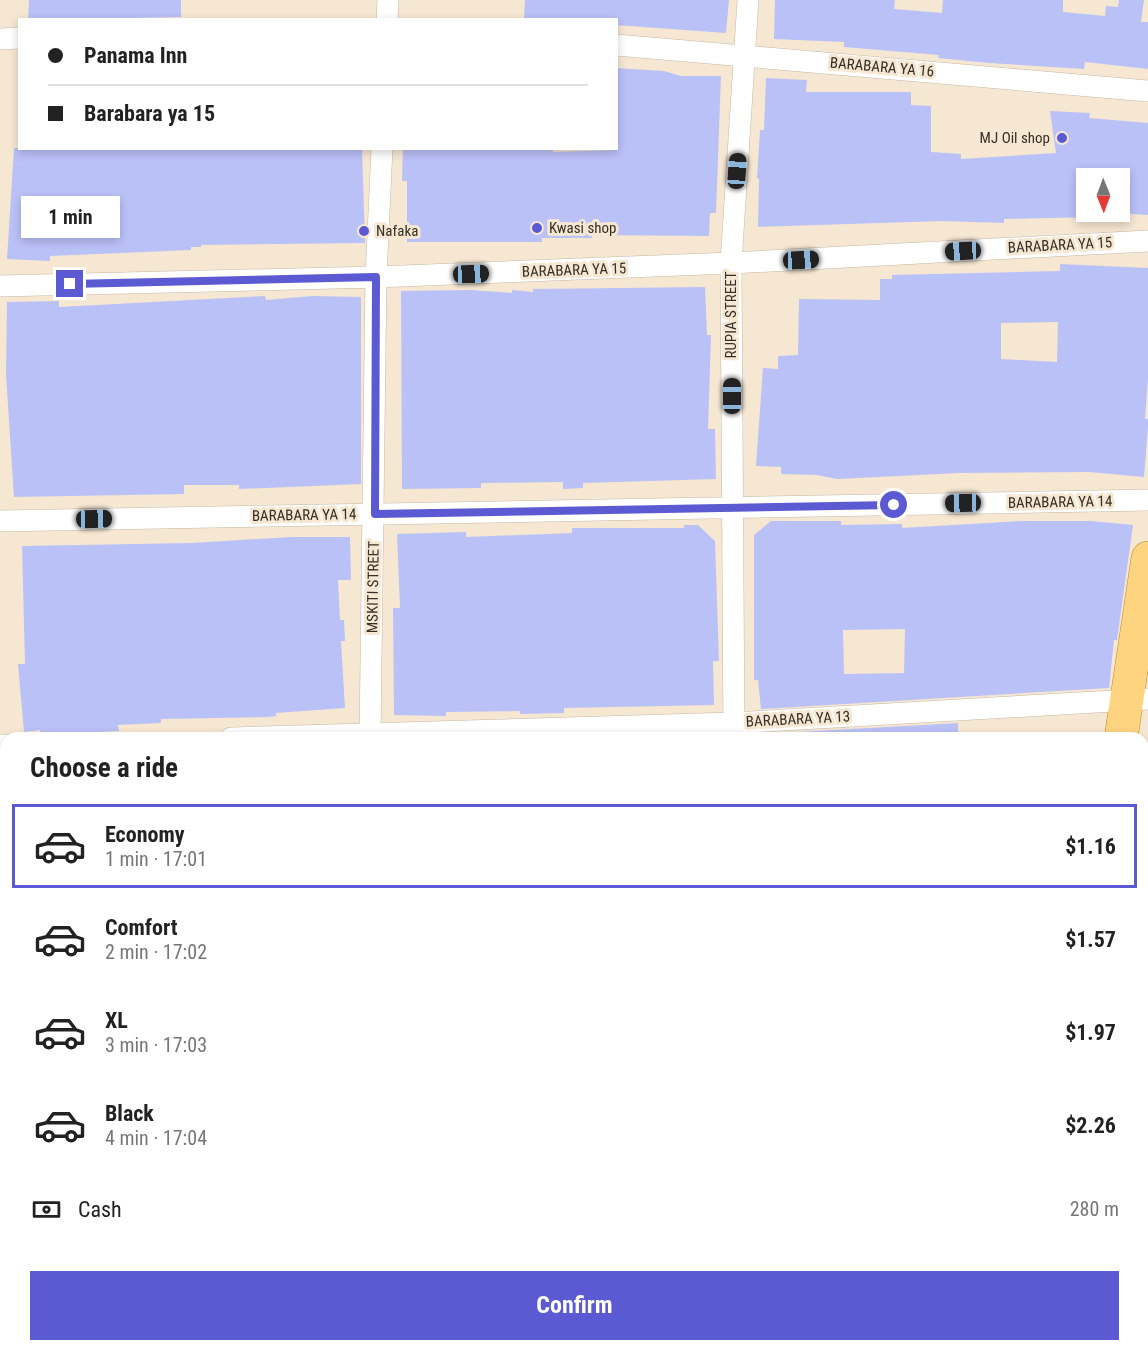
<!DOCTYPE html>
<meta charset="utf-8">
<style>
:root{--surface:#fff;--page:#f6f6f6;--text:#222;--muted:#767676;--line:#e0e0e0;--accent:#5b5ad2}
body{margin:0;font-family:"Roboto Condensed",sans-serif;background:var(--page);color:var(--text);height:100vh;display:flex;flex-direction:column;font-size:22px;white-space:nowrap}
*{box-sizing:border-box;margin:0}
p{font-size:20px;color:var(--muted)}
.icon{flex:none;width:33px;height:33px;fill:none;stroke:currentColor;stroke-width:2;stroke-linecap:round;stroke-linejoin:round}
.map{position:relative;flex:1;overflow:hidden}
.details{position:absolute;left:0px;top:732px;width:1149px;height:620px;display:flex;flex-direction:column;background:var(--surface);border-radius:18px 18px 0 0;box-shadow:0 3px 9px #0003}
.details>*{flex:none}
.banner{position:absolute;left:18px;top:18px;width:600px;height:132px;border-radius:0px;box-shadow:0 3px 9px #0003;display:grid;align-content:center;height:132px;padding:0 30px;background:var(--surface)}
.needle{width:39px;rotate:179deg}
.controls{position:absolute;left:1076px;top:168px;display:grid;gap:12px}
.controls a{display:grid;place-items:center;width:54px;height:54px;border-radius:0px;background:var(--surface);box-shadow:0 3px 9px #0003;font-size:30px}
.end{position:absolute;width:27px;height:27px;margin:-14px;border:8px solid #5b5ad2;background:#fff;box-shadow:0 0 0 3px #fff}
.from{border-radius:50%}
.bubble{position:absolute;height:42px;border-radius:0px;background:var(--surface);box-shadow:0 3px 9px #0003;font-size:20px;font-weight:700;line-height:42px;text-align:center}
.car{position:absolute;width:18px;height:36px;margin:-18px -9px;border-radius:8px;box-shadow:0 0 4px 2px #0007;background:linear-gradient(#222 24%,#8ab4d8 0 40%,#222 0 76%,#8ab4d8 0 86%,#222 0)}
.banner b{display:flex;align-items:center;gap:21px;height:57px;font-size:22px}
.banner b+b{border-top:2px solid var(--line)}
.banner i{width:15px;height:15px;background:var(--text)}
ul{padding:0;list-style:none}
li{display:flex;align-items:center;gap:18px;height:84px;margin:0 12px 9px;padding:0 18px;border:3px solid transparent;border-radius:0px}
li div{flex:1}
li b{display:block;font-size:22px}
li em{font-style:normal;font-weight:700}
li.current{border-color:var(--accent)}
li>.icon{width:54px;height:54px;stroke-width:1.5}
h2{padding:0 30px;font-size:27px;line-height:72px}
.pay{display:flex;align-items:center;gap:15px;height:66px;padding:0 30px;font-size:22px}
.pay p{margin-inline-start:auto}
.button{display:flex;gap:12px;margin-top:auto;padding:12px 30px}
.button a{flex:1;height:69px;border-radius:0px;background:var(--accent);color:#fff;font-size:24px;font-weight:700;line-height:69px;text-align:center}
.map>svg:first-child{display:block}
.building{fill:#bac1f7;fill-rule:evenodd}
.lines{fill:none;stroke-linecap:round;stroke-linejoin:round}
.service-casing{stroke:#c5b8a3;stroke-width:12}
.minor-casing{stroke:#c5b8a3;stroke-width:22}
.tertiary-casing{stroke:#c5b8a3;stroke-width:28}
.primary-casing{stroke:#b7872b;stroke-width:34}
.service{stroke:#fff;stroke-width:10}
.minor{stroke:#fff;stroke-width:21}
.tertiary{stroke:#fff;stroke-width:27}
.primary{stroke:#fed481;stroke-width:33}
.route{stroke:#5b5ad2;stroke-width:8}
.poi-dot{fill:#5b5ad2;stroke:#f6e7d2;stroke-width:2}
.labels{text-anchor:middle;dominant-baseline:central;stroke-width:6;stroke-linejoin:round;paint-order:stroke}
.street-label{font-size:15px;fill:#342f27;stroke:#f6e7d2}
.poi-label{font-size:15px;fill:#342f27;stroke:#f6e7d2;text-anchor:start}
</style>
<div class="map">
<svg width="1148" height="1351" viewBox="0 0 1148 1351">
<rect width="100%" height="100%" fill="#f6e7d2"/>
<path class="building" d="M29,0H181V17L28,20Z
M525,0H729L726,33L616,25V20L524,18Z
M775,0H895L894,9L942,13L943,0H1063V12L1105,16L1106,6L1118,7L1119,0H1144L1141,22H1148V69L1085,62L1084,69L989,63L938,58L939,55L844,47V42L774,39Z
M616,68L664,71L681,76H721L716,213H710L709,236L592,235V238H542V242H407V181H402L403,148H553V152L616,150Z
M766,78L807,80L806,92H911V105L931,106V152L961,154V159L1056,153L1050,111L1090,113L1089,118L1148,123V215L1098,212V217L1004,219V223L942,221L758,227L759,179L757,178L760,130H764ZM1086,178H1119V212H1086Z
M14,148H362L365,243L201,245V247H191V250L50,256V261L7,259Z
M1060,264L1148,268V378L1145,419H1148V426L1144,477L1089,472L959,473L837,479L817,475L781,474V467L756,466L763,368L778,369V356L798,355L799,299L880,300V279H892V275L1060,271ZM1058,322L1057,362L1001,359V323Z
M705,287L707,335H711L708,429H715L716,479L583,483V488L563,489V482L481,483V488L402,489L401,291L471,290L512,293V290L533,292V289Z
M265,296L266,300L312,296L361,297V484L239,489V485H184V494L14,497L6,375L7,302L59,301V307Z
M771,521H841V525L902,524V528L1022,521H1091L1133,525L1117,640H1114L1109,688L761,709L758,680H754V535ZM905,629L904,673L844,674L843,630Z
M684,525H698L715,541L719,661H713L714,705L564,708V713L520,714V711L446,712V716L394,715L393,608H400L397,534L466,532V537L572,533V528H684Z
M291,537H350L351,580H338L340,620H344L345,641H341L345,708L276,713V716L269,717L161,719V723L118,725L119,731L40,735V730L24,732L18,664H25L22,546L192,543Z
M958,723V738H761V734Z"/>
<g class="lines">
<g class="service-casing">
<path id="service" d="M1143,1107H1148"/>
</g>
<g class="minor-casing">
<path id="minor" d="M387,20L388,0
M0,39L20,38
M616,45L1148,91
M0,286L376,277L731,263L1148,241
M0,521L1148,500
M231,738L733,723L1148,699
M370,738L376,277L382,148
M734,738L731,263L748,0
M0,745H6
M0,919H6
M0,1119H6
M0,1322H6
M354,1351L355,1346
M717,1351V1346"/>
</g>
<g class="tertiary-casing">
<path id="tertiary" d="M1143,890H1148"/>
</g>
<g class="primary-casing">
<path id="primary" d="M1121,738L1148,558
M1143,1041L1148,1008
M1029,1351V1346
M1099,1351L1100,1346"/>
</g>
<use href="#service" class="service"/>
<use href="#minor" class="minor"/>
<use href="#tertiary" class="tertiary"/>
<use href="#primary" class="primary"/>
</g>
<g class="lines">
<path class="route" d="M70,284L376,277L375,514L894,505"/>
</g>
<g class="poi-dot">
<circle cx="1062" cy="138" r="6"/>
<circle cx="537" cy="228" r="6"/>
<circle cx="364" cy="231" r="6"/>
</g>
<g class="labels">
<g class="street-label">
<text transform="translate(882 67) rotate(5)">BARABARA YA 16</text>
<text transform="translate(1060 245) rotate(-3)">BARABARA YA 15</text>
<text transform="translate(574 270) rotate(-2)">BARABARA YA 15</text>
<text transform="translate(731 315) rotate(-90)">RUPIA STREET</text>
<text transform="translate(1060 502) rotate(-1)">BARABARA YA 14</text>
<text transform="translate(304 515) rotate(-1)">BARABARA YA 14</text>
<text transform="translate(373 587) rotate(-89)">MSKITI STREET</text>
<text transform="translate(798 719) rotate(-3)">BARABARA YA 13</text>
</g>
<g class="poi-label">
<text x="1050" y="138" text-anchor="end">MJ Oil shop</text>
<text x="549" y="228">Kwasi shop</text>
<text x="376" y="231">Nafaka</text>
</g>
</g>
</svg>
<div class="controls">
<a><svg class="needle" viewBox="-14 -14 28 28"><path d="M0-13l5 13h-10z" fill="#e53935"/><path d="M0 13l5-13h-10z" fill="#767676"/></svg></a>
</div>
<i class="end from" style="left:894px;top:505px"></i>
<i class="end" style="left:70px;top:284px"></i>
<div class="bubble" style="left:21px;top:196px;width:99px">1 min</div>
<i class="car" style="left:737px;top:171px;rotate:4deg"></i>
<i class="car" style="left:963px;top:251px;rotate:267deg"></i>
<i class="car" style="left:801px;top:260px;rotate:87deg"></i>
<i class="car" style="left:471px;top:274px;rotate:88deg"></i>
<i class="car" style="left:732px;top:396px;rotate:0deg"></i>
<i class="car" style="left:963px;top:503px;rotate:269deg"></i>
<i class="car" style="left:94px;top:519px;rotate:89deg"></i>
<div class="banner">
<b><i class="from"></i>Panama Inn</b>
<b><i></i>Barabara ya 15</b>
</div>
<section class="details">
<h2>Choose a ride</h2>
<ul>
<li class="current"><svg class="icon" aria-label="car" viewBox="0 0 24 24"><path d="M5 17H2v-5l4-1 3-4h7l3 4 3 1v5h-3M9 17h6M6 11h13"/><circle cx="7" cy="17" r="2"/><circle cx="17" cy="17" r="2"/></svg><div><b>Economy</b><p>1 min · 17:01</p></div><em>$1.16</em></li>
<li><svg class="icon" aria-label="car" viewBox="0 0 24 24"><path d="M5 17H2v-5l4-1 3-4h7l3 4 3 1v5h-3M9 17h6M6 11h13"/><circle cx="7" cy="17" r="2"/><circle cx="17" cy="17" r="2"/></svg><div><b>Comfort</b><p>2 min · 17:02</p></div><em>$1.57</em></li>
<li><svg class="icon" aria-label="car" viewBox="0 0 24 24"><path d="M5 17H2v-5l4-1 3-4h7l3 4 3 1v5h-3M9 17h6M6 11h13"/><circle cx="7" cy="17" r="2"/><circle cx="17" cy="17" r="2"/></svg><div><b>XL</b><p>3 min · 17:03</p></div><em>$1.97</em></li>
<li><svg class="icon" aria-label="car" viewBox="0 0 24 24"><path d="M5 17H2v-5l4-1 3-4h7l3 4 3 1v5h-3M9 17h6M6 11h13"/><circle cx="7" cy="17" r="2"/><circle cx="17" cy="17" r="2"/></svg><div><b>Black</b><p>4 min · 17:04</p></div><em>$2.26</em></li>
</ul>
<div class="pay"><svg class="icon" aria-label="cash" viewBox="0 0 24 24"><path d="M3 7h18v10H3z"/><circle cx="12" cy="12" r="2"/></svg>Cash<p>280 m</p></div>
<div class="button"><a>Confirm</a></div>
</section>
</div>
